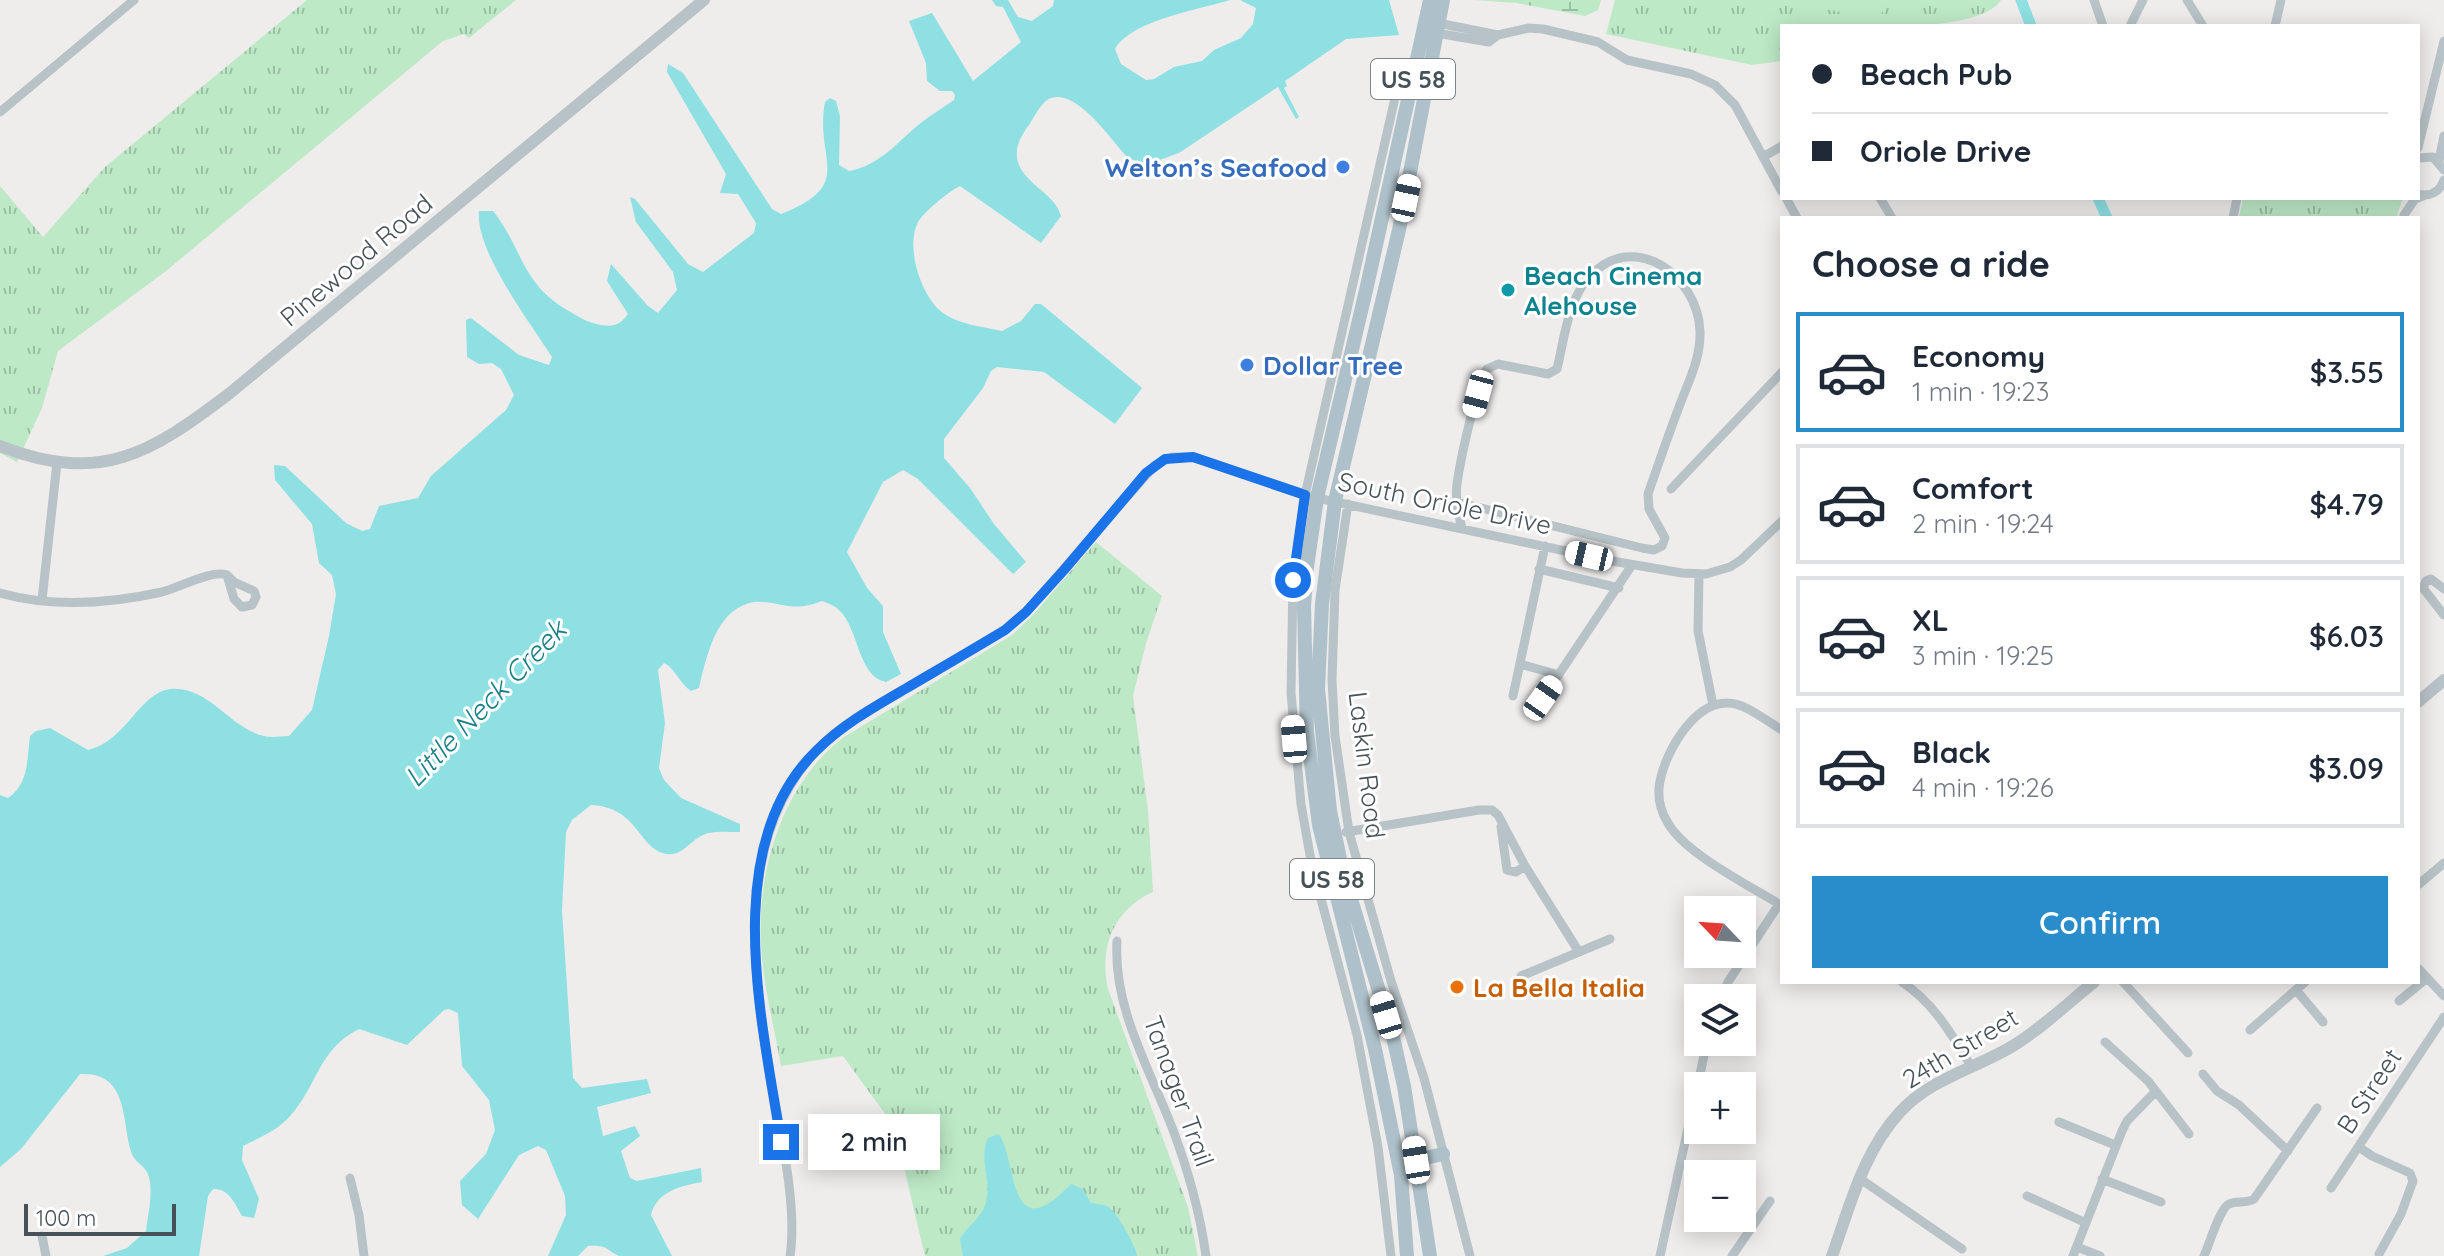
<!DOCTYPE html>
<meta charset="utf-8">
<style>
:root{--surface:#fff;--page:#f6f6f7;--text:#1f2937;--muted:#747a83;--line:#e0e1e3;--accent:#298dcc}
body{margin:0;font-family:Quicksand,sans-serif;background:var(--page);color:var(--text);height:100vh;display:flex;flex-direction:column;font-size:30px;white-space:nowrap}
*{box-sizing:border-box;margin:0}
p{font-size:26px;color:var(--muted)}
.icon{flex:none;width:44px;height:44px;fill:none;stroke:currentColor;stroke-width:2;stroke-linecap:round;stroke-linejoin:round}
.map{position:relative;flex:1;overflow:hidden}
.sheet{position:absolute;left:1780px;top:216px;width:640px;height:768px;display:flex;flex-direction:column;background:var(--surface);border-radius:0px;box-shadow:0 4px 20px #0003}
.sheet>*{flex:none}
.hud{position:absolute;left:1780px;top:24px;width:640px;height:176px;border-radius:0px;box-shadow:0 4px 20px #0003;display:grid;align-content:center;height:176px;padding:0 32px;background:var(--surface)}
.needle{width:52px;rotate:295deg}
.controls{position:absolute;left:1684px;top:896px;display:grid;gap:16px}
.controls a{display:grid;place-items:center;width:72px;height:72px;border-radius:0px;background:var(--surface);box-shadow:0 4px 20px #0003;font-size:40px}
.scale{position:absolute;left:24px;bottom:20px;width:152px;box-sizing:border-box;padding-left:8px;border:4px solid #465257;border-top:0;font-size:22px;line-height:28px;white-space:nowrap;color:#465257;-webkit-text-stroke:6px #fff;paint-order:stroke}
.end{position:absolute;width:36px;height:36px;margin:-18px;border:10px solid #1a73e8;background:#fff;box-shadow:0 0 0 4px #fff}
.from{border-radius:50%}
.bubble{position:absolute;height:56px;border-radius:0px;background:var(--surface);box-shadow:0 4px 20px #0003;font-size:26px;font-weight:600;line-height:56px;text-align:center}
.car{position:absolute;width:24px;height:48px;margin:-24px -12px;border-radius:10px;box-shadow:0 0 6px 2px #0007;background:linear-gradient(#fff 24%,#345 0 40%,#fff 0 76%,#345 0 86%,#fff 0)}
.hud b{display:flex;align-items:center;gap:28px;height:76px;font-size:30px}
.hud b+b{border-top:2px solid var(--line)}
.hud i{width:20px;height:20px;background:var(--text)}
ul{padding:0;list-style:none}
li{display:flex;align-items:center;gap:24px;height:120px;margin:0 16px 12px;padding:0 16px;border:4px solid var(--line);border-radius:0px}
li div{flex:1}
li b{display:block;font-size:30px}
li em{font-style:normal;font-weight:600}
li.selected{border-color:var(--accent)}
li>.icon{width:72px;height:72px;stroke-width:1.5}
h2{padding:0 32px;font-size:36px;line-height:96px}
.cta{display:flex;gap:16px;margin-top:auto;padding:16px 32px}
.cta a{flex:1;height:92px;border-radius:0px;background:var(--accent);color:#fff;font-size:32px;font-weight:600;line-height:92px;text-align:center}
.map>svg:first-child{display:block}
.grass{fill:url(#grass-tufts)}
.wetland{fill:url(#wetland-marsh)}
.garden{fill:#bde9c6}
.water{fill:#8ee0e3}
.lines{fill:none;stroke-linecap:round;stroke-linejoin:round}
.canal{stroke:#8ee0e3;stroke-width:11}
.minor{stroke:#b8c3c7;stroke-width:9}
.tertiary{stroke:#b8c3c7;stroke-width:12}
.primary{stroke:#aec0c9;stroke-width:14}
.route{stroke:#1a73e8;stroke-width:10}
.shop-dot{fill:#3f7fe0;stroke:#fff;stroke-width:3}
.culture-dot{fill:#0f9aa8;stroke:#fff;stroke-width:3}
.food-dot{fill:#e8710a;stroke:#fff;stroke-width:3}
.labels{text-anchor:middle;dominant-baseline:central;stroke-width:6;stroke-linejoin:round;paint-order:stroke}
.shield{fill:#fff;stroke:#7e8689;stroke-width:2}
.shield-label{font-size:24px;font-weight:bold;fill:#465257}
.shop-label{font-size:26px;font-weight:bold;fill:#366cbe;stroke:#fff;text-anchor:end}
.street-label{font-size:26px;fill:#465257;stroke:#fff}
.culture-label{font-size:26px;font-weight:bold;fill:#0d838f;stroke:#fff;text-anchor:start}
.food-label{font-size:26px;font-weight:bold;fill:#c56008;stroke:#fff;text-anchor:start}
.water-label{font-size:28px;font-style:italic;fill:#188084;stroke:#fff}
</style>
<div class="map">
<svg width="2444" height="1256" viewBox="0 0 2444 1256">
<defs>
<pattern id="grass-tufts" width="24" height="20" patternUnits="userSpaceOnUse" patternTransform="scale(2)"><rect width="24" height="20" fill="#bde9c6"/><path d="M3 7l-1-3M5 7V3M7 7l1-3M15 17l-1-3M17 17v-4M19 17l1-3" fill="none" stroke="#9bbfa4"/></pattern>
<pattern id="wetland-marsh" width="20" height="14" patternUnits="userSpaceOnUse" patternTransform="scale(2)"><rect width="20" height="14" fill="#bde9c6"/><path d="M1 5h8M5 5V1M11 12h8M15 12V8" fill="none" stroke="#9bbfa4"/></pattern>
</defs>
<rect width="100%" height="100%" fill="#efecec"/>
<path class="grass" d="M307,0H516L469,38L464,34L443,41L166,271L58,351L42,408L17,462L0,453V186L43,237L105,167Z
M1615,0H2001C1978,37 1826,26 1782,26V61L1752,65L1606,34Z
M2243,198H2403L2396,218H2239Z
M1096,542L1162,596L1146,643L1133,696L1148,810L1153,892C1113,910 1099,948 1108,989L1188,1207L1198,1256H925L894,1126L843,1056L781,1066C774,1026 763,985 761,945C757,870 782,784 844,737L1012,635L1033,615Z"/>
<path class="wetland" d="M1474,0H1601L1598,10L1585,16L1516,3Z"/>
<path class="garden" d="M1768,0H1889L1879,18Z"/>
<path class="water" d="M992,0H1008L1018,17L1032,21L1053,6L1054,0H1230C1198,10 1132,20 1115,49L1121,64L1146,80L1154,79L1174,67L1202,61L1214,50L1241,38L1253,24L1256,8L1240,0H1389L1399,35L1346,39L1285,81L1287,86L1284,88L1299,117L1296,119L1278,87L1179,153L1154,162H1138L1127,157C1110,139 1074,84 1047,100C1040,105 1034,117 1029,125C1020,137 1013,150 1019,165C1027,185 1055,194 1061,216L1041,243L960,186C948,192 925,211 918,222C905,247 921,297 943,313C958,324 983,327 1002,331L1021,321L1035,304H1041L1142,388L1115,424L1044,372L997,367L991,371L983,388L944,439V458L970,488L994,524L1026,562L1013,574L918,479L903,470L883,482L847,552L867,588L883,606V632L901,674L886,682C857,676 859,628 839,610C835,606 828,603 822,601C817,603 810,605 804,606C788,609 770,600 754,602C715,609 707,657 699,688L691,691C679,683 676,669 664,663L658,670L665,723L659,768L664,780L681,798L740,824V832C730,832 719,831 709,833C691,837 684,857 666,854C638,848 638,807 591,805L572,820L566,832L562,910L573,1078L582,1088L647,1079L651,1093L597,1107L603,1136L635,1126L640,1136L621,1151L630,1178L637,1181L701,1168L702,1182C681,1186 657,1191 651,1215L672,1256C660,1256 629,1256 619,1256C605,1250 609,1245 588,1246L578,1256H548L566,1215L565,1196L546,1150L538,1146L519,1155L478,1219L462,1205L460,1181L486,1154L495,1130L489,1100L462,1066L458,1013L449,1009L444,1010L407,1045L359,1029C318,1049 317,1087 290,1116C277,1131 260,1137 243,1146L242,1160L259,1199L254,1218L242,1216C235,1204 229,1188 213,1189L208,1196L199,1256H103L127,1248L146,1231C148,1214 154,1190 148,1174C145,1166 135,1162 132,1154C121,1123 130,1071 80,1074L21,1149L0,1167V795L8,798C29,784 27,759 30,736L36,731L50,728L88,750C128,740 139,692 171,689C209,686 229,728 264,736C271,738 281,736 289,736L312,710L329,636L336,594L332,575L319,563L312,524L275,480L274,465L285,466L346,523L362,531L370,529L379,506L418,498L431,476L506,410L514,395L501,369L492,363L479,364L467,357L466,320L471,318L519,355L549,365L552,357C530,322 475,251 479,211H493C522,247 521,283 567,310C579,317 588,323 601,325C614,327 620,325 628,314L607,281L611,264L648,306L658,313L677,290L673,272L636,222L630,197L635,199L688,264L703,272L754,233L756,223L738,194L720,193L726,174L667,72L668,64L683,73L772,209L781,214C857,184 814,161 825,102L830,98L836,101L840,116L839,165L849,171C881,165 898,141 922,122C932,114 944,107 954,100L955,95L952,91H940L927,81L926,63L909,21L932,13L973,81L1021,42L1003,7L996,6Z
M999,1134C1018,1162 1007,1251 1071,1184L1083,1189L1091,1203C1098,1204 1105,1204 1111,1209C1117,1214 1137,1248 1137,1256H963L960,1239C967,1226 982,1218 986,1202C992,1180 978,1160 988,1138Z"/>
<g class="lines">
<path class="canal" d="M2021,0L2031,26
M2098,198L2107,218"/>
<path class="minor" d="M2094,0L2103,26
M2187,0L2203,26
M2130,26L2143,0
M2275,26L2281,0
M1436,33L1489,42L1498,35L1438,23
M1498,35L1529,28L1543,29L1598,42L1627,60L1691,74L1715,85L1735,105L1782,192
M0,112L134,0
M2418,148L2444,41
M1763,157L1782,146
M2418,158L2433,157L2444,170
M2439,161L2444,136
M2418,194C2430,197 2440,192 2444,180
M1786,198L1797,218
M1880,198L1892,218
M2404,215L2415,199L2423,196
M2233,218L2237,198
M1671,489L1782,372
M1457,502L1642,548L1654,550L1662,546L1665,538L1649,509L1648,494C1658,465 1668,436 1679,407C1688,382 1701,359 1700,331C1698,276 1634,228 1589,277C1568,300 1564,340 1557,369L1548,374L1498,364L1487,369C1476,386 1460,462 1457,484C1455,499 1458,514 1462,528
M1348,504L1335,590L1332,680L1335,736L1349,832L1391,981L1424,1078L1470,1256
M1539,569L1619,588
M1699,574L1698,631L1713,705
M227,575L234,582L254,591L256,597L252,605L242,607L234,599Z
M2444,589L2431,579L2426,581L2423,588L2444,615
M0,593C54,608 108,604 162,592C178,588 213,569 227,575
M42,600L57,463
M1520,664L1559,675
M1513,696L1545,546
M1543,698L1632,565
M1782,730C1766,721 1746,703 1727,703C1692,703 1662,757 1659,788C1658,801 1661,812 1668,823C1685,854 1751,886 1782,906
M1501,827L1507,870L1516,872L1525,866
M1346,832L1479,810H1492L1498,815L1525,866L1579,952
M2418,885L2444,863
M1117,941C1113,1009 1150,1069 1173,1130C1188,1170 1200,1213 1206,1256
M2418,968L2444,996
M1521,976L1610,939
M1902,982C1934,1003 1952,1035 1971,1066
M2123,982L2188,1053
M2296,990L2323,1022
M1721,998L1728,982L1779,904
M2399,1001L2427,978
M2250,1030L2305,982
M2105,1042L2148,1081L2189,1134
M2203,1074L2217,1091L2239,1105L2288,1151
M2059,1122L2115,1145
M2359,1147L2372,1156L2410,1173L2413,1181L2401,1214L2379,1254
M350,1178L359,1215L364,1256
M1859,1178L1962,1249
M2102,1179L2161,1202
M2331,1188L2444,1017
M2027,1196L2084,1222
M42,1236L46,1256
M2077,1247L2100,1256
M790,1256C798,1204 779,1128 770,1075C750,960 734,819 834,734C854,717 878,705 900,692C935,671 970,651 1005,630L1026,612L1155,465L1172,457H1193L1317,498L1612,561L1682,573L1706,574L1730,567L1741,560L1782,521
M1391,1256L1378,1147L1357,1035L1311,861L1301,804L1291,693L1293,580L1305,495L1395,98L1403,90L1411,88
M1660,1256L1707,1042
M1732,1256L1770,1201
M2073,1256L2122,1131L2127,1121L2156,1091
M2204,1256C2209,1245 2220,1208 2229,1204C2237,1200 2246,1204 2254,1199L2317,1108"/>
<path class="tertiary" d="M0,446C101,485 150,454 230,393L704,0
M2418,702L2444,680
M1832,1256C1850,1206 1863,1152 1900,1112C1930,1079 1974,1069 2011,1047C2041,1029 2067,1004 2094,982"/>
<path class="primary" d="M1416,1160L1443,1154
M1407,1256L1401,1175L1375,1049L1319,825L1307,732L1304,606L1307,567L1317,498L1367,286L1430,0
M1430,1256L1404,1086L1393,1037L1343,873L1330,811L1318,689L1322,604L1335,501L1399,230L1443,0"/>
</g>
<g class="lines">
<path class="route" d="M781,1142C763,1024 718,847 816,751C842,725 874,707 905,689C939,669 972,650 1005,630L1026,612L1064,570L1146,473L1165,459L1193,457L1305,495L1293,580"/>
</g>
<g class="shop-dot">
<circle cx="1343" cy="167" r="8"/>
<circle cx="1247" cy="365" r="8"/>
</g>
<circle class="culture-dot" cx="1508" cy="290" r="8"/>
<circle class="food-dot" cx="1457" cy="987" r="8"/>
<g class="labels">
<g class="shield">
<rect x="1371" y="59" width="84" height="40" rx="6"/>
<rect x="1290" y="859" width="84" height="40" rx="6"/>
</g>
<g class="shield-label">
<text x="1413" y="79">US 58</text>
<text x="1332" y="879">US 58</text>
</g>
<g class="shop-label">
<text x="1327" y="167">Welton’s Seafood</text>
<text x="1263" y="365" text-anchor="start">Dollar Tree</text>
</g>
<g class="street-label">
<text transform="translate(356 260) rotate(-40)">Pinewood Road</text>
<text transform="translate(1445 503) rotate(12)">South Oriole Drive</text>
<text transform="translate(1367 765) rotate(83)">Laskin Road</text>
<text transform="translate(1960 1048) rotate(-31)">24th Street</text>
<text transform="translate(1179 1091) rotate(70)">Tanager Trail</text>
<text transform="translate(2369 1091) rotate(-57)">B Street</text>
</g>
<g class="culture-label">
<text x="1524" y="275">Beach Cinema<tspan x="1524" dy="30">Alehouse</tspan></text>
</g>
<g class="food-label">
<text x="1473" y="987">La Bella Italia</text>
</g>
<g class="water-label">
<text transform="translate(485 703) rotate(-46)">Little Neck Creek</text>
</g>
</g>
</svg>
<div class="controls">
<a><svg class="needle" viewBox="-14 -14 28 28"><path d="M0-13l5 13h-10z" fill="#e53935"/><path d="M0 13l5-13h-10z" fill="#747a83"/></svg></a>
<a><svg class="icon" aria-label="layers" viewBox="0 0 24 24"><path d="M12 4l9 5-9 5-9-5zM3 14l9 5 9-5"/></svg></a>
<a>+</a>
<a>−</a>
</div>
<div class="scale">100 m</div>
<i class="end from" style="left:1293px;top:580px"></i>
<i class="end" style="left:781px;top:1142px"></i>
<div class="bubble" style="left:808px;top:1114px;width:132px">2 min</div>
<i class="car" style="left:1406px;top:198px;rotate:12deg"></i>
<i class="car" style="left:1478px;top:394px;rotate:195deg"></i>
<i class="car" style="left:1589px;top:556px;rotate:283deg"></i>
<i class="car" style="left:1543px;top:698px;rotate:35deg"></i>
<i class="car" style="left:1294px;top:739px;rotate:355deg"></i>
<i class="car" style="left:1386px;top:1015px;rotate:343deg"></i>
<i class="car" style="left:1416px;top:1160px;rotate:351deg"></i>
<div class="hud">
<b><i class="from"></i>Beach Pub</b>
<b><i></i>Oriole Drive</b>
</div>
<section class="sheet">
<h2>Choose a ride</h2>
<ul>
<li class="selected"><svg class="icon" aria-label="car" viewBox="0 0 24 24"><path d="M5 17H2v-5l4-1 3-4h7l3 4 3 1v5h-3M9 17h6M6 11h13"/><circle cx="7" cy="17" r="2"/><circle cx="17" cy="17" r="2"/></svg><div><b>Economy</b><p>1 min · 19:23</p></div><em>$3.55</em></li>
<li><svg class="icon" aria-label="car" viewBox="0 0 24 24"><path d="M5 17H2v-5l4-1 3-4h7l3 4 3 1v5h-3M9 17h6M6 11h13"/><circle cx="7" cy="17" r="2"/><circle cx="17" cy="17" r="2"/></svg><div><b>Comfort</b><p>2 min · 19:24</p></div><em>$4.79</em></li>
<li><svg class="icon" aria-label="car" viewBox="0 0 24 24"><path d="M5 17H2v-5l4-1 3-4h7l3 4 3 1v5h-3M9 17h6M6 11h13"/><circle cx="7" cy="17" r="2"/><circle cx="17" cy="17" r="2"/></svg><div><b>XL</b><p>3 min · 19:25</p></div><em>$6.03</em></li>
<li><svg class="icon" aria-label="car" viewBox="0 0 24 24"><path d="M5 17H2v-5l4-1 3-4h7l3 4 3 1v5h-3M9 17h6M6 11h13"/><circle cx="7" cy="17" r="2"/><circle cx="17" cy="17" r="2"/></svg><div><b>Black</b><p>4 min · 19:26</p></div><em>$3.09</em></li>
</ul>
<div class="cta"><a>Confirm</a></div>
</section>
</div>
